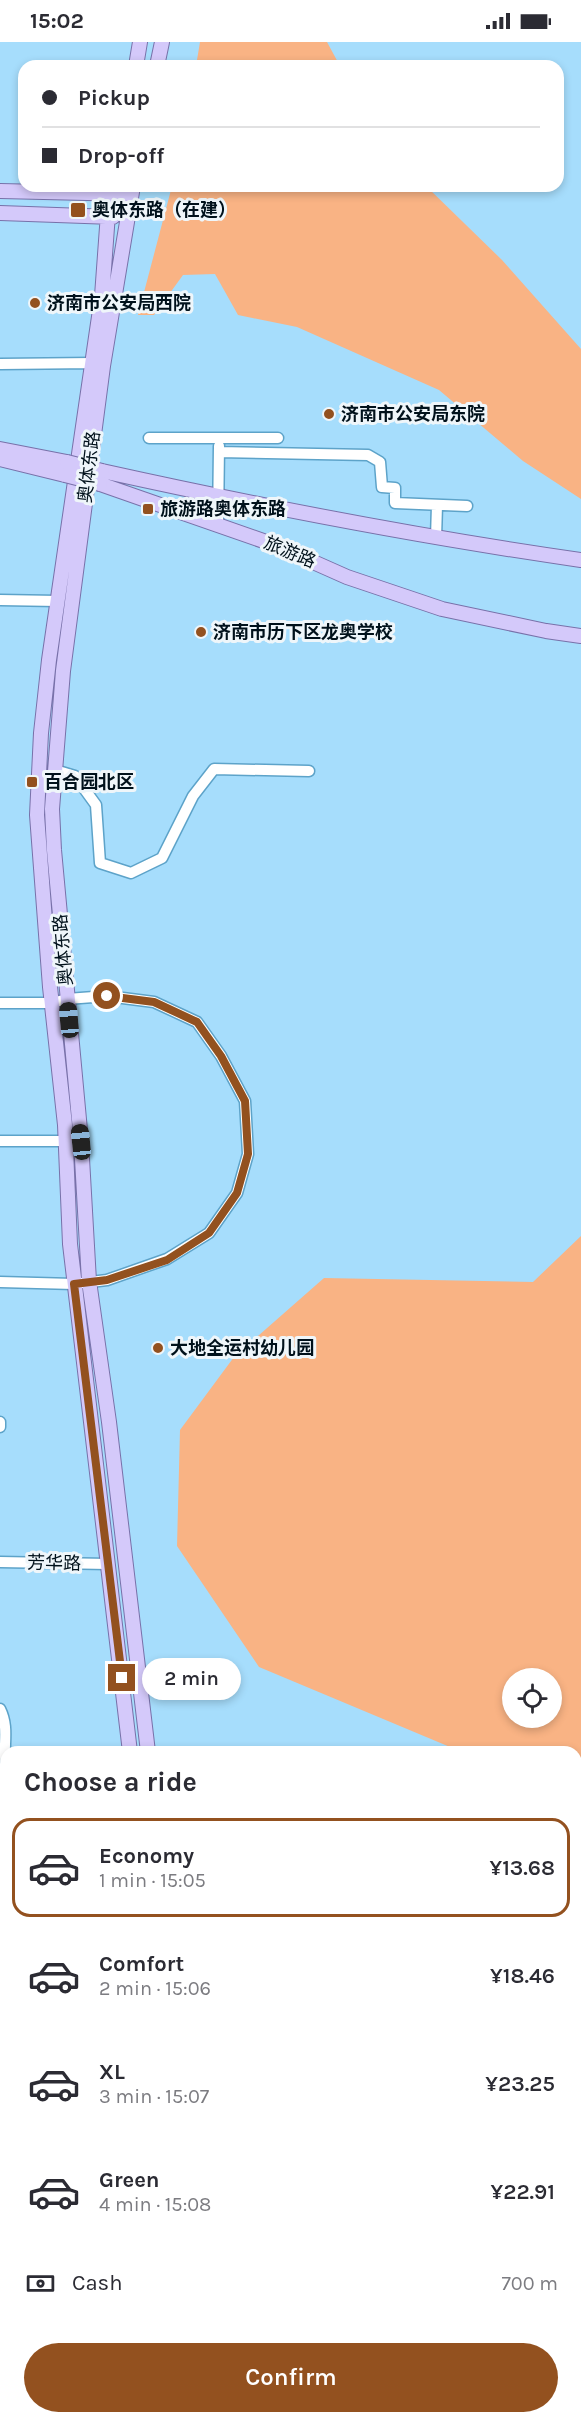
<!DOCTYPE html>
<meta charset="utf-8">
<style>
:root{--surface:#fff;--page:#f7f7f7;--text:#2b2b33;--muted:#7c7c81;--line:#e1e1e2;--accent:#93511f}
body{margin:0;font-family:Karla,"Noto Sans SC",sans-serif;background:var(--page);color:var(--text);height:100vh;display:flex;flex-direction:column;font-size:22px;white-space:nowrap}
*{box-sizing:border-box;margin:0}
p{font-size:20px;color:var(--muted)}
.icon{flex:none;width:33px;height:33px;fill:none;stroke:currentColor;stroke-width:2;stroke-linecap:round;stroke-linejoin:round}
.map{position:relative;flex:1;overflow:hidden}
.side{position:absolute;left:0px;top:1704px;width:582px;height:678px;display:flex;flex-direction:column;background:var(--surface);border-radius:18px 18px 0 0;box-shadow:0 3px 9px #0003}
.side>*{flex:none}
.top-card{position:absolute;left:18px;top:18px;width:546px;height:132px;border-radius:18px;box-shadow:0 3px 9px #0003;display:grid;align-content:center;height:132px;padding:0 24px;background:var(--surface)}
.tools{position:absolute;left:502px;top:1626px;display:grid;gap:12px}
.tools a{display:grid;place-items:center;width:60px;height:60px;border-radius:50%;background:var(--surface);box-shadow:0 3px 9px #0003;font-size:30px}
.end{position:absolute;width:27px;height:27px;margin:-14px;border:8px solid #93511f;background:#fff;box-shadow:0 0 0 3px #fff}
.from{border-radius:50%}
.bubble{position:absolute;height:42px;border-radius:21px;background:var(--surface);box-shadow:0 3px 9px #0003;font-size:20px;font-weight:600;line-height:42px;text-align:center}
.car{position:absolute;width:18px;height:36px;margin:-18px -9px;border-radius:8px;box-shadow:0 0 4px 2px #0007;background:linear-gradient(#222 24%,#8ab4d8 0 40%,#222 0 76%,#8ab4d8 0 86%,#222 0)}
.top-card b{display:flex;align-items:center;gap:21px;height:57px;font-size:22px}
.top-card b+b{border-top:2px solid var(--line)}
.top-card i{width:15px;height:15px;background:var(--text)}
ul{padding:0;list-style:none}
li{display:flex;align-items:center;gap:18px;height:99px;margin:0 12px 9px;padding:0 12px;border:3px solid transparent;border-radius:18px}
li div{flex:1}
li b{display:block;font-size:22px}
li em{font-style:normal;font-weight:600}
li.selected{border-color:var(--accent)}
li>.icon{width:54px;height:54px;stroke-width:1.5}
h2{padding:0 24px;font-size:27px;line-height:72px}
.pay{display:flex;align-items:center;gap:15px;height:66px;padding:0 24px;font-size:22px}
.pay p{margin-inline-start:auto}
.cta{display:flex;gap:12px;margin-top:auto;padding:12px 24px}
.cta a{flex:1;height:69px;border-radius:36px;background:var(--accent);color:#fff;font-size:24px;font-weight:600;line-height:69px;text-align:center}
.status{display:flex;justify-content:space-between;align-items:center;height:42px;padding:0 30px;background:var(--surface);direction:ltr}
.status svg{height:16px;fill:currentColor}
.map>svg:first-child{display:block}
.green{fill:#f9b384;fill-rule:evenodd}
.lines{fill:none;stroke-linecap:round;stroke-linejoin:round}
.minor-casing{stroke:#5da3c9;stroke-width:13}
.major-casing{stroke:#7871a9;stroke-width:16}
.minor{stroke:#fff;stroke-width:10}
.major{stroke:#d4c9fa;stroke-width:14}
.major-bridge-casing{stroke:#7871a9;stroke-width:16;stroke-linecap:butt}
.major-bridge{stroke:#d4c9fa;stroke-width:14}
.route{stroke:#93511f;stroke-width:8}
.poi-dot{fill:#93511f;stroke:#eff6fa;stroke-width:2}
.labels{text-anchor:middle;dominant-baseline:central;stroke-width:6;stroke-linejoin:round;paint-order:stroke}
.poi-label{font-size:18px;font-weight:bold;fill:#00111b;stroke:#eff6fa;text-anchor:start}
.street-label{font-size:18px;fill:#00111b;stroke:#eff6fa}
</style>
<div class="status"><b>15:02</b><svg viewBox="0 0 49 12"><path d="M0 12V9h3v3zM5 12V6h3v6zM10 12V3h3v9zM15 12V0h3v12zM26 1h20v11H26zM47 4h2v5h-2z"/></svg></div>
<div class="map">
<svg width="581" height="2382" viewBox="0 0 581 2382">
<rect width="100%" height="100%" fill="#a6ddfc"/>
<path class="green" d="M200,0H327L340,24H196Z
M172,144H426L502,218L581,307V457L523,419L439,348L297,285L238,273L215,232L183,233L154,273H138Z
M581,1194V1751H576V1710H462L259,1625L177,1504L180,1388L234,1315L324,1236L533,1240ZM513,1636H552V1676H513Z
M6,2192V2376H232L234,2382H0V2194Z"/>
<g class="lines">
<g class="minor-casing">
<path id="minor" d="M0,322L93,321L100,323
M149,396H278
M219,410L368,413L380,420L382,445L395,446V461L467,464
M218,482L219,404
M436,496L437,463
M0,558L58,559
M55,728L75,734L96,763L100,821L131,831L162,816L193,754L214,727L309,729
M0,961H52L67,957L107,954L154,960L197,980L221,1014L245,1059L248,1112L237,1151L209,1191L167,1217L107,1238L74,1242L0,1240
M0,1099H72
M0,1380V1385
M0,1520L108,1522
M0,1667C10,1687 2,1704 6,1725
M0,1752L6,1751
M0,1816H6
M0,1867L6,1871
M0,2050L6,2047
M0,2070L6,2084
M576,2091H581"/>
</g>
<g class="major-casing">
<path id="major" d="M136,24L140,0
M157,24L162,0
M110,144L102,254L49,618L41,691L37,773L50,945L65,1083L70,1202L130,1710
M133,144L103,324L63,629L52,767L54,808L81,1099L89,1239L109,1380L148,1710
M0,149L131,152
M0,171L113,175
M0,407L67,420
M0,417L65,433
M102,429C260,464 420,495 581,518
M100,442L275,503L347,535L442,567L546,589L581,594
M0,2113L6,2112
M509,2376L511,2382
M522,2376L524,2382"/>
</g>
<use href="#minor" class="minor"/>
<use href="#major" class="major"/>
<g class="major-bridge-casing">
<path id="major-bridge" d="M67,420L102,429
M65,433L100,442"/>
</g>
<use href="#major-bridge" class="major-bridge"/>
</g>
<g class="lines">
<path class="route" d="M107,954L154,960L197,980L221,1014L245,1059L248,1112L237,1151L209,1191L167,1218L107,1238L74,1242L122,1636"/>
</g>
<g class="poi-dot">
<rect x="70" y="160" width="16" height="16" rx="3"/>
<circle cx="35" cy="261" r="6"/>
<circle cx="329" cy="372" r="6"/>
<rect x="142" y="461" width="12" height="12" rx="3"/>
<circle cx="201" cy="590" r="6"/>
<rect x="26" y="734" width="12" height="12" rx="3"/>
<circle cx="158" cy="1306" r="6"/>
</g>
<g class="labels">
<g class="poi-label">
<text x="92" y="168">奥体东路（在建）</text>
<text x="47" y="261">济南市公安局西院</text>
<text x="341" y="372">济南市公安局东院</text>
<text x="160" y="467">旅游路奥体东路</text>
<text x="213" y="590">济南市历下区龙奥学校</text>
<text x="44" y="740">百合园北区</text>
<text x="170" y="1306">大地全运村幼儿园</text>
</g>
<g class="street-label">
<text transform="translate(89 425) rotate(-83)">奥体东路</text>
<text transform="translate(290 510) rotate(23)">旅游路</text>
<text transform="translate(63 908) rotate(-95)">奥体东路</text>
<text transform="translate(54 1521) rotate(1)">芳华路</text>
</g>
</g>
</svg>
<div class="tools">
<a><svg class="icon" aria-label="locate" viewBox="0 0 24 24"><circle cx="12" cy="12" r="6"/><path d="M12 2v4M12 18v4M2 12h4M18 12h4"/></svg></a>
</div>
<i class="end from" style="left:107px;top:954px"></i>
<i class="end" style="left:122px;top:1636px"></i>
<div class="bubble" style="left:142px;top:1616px;width:99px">2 min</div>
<i class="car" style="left:69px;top:978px;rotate:355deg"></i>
<i class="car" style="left:81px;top:1100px;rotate:354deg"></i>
<div class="top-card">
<b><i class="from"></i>Pickup</b>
<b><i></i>Drop-off</b>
</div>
<section class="side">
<h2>Choose a ride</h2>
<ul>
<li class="selected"><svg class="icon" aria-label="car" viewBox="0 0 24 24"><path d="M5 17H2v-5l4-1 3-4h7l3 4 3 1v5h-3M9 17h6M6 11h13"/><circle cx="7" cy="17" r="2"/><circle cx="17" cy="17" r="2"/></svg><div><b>Economy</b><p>1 min · 15:05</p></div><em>¥13.68</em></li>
<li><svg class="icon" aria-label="car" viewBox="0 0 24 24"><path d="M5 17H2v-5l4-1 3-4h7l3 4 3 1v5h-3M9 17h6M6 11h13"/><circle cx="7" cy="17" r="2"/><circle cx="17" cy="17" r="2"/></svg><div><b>Comfort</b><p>2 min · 15:06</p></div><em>¥18.46</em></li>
<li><svg class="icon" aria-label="car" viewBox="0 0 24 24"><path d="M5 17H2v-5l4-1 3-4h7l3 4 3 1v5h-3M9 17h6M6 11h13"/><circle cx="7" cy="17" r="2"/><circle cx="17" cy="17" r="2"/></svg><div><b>XL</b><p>3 min · 15:07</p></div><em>¥23.25</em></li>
<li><svg class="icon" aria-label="car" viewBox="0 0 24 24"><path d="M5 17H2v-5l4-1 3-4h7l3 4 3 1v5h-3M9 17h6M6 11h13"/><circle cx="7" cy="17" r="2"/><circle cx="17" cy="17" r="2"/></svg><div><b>Green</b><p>4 min · 15:08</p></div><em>¥22.91</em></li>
</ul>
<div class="pay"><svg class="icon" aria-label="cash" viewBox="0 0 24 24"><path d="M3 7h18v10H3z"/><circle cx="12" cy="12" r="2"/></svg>Cash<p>700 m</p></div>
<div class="cta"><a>Confirm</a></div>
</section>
</div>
